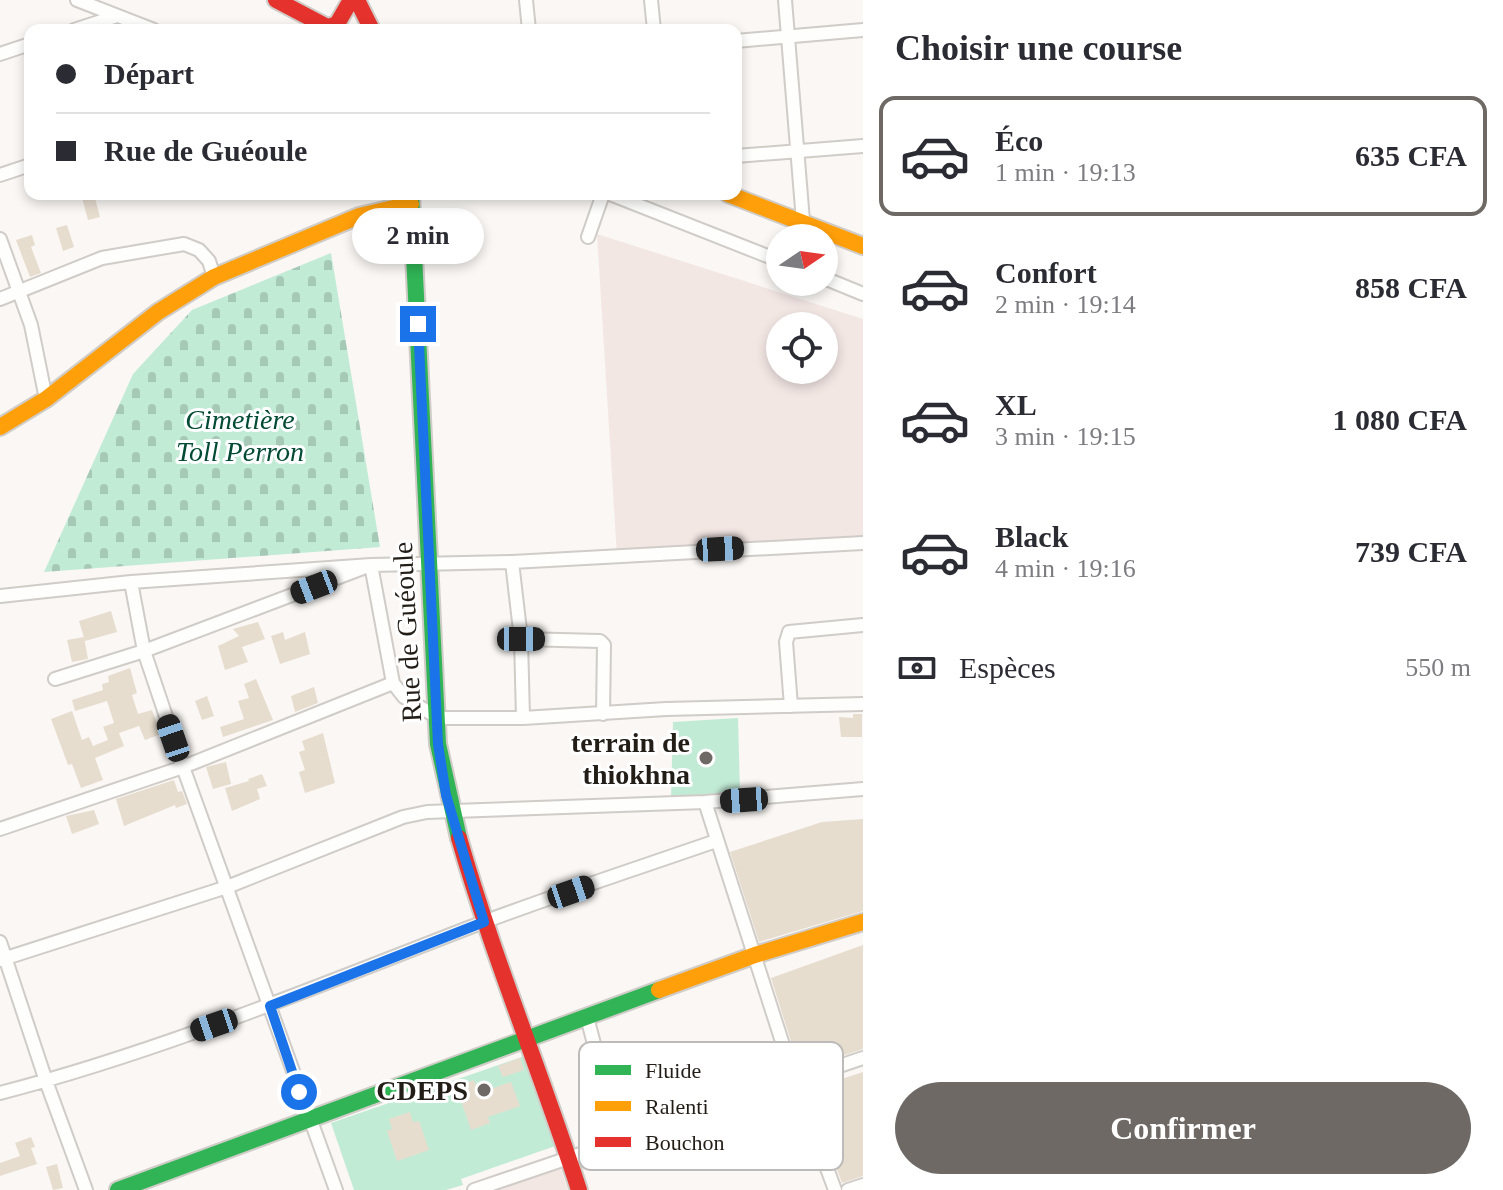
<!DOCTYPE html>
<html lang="fr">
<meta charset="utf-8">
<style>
:root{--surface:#fff;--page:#f7f7f7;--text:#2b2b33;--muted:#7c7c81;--line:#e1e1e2;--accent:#6e6964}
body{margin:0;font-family:"Times New Roman",serif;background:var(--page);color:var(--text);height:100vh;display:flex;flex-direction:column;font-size:30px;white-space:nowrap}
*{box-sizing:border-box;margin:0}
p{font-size:26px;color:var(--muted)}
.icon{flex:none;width:44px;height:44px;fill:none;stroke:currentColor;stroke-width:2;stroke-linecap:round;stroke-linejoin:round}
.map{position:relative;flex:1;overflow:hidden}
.panel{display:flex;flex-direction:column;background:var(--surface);width:640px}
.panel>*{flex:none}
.top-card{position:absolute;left:24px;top:24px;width:718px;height:176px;border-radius:16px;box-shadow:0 4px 12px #0003;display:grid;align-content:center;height:176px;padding:0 32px;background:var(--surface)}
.needle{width:52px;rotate:77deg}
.fabs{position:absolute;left:766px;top:224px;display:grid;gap:16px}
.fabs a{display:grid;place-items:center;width:72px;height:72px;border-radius:50%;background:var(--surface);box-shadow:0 4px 12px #0003;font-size:40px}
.end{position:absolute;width:36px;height:36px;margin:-18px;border:10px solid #1a73e8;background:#fff;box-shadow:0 0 0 4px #fff}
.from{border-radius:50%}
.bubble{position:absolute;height:56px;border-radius:28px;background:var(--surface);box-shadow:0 4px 12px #0003;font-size:26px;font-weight:600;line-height:56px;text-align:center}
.car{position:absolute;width:24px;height:48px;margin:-24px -12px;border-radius:10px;box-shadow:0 0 6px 2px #0007;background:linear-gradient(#222 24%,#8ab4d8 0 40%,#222 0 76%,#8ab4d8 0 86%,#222 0)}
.top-card b{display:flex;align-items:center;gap:28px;height:76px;font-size:30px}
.top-card b+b{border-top:2px solid var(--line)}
.top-card i{width:20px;height:20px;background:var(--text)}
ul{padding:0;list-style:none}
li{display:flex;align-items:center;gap:24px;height:120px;margin:0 16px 12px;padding:0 16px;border:4px solid transparent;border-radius:16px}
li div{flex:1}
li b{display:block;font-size:30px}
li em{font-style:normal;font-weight:600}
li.current{border-color:var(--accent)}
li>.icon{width:72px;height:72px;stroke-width:1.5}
h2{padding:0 32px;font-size:36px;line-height:96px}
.pay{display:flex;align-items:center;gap:20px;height:88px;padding:0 32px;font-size:30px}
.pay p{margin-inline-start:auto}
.button{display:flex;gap:16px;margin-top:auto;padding:16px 32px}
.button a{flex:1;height:92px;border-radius:48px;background:var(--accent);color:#fff;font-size:32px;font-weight:600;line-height:92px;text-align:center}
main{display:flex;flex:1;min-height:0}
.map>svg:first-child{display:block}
.industrial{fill:#f3e7e4;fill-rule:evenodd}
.cemetery{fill:url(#cemetery-stones)}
.pitch{fill:#c2ebd6}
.building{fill:#e7ddcf}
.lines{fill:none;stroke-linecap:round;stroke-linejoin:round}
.street-casing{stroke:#d0ccc7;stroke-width:16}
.fast-casing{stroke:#d0ccc7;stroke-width:20}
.slow-casing{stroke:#d0ccc7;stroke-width:20}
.jam-casing{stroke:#d0ccc7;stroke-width:20}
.street{stroke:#fefefd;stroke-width:12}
.fast{stroke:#30b455;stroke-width:16}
.slow{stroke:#ff9f0a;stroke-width:16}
.jam{stroke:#e5322d;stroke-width:16}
.route{stroke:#1a73e8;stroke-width:10}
.poi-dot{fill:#6e6964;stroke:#fff;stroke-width:3}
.labels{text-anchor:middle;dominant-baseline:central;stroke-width:6;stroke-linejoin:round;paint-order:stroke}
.park-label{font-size:28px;font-style:italic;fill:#024a33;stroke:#fff}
.street-label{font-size:28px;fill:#231d17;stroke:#fff}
.poi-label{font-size:28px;font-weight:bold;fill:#231d17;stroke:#fff;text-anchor:end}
.key{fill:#fff;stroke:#bdbbb9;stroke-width:2}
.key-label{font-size:22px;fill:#231d17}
</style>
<main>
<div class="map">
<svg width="863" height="1190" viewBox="0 0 863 1190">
<defs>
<pattern id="cemetery-stones" width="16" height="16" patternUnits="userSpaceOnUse" patternTransform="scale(2)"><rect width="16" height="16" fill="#c2ebd6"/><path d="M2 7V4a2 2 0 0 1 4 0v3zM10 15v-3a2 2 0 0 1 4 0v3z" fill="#a6c9b7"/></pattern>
</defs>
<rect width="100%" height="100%" fill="#faf7f4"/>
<path class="industrial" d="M597,234L863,319V548L617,556ZM780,326H824V370H780Z
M560,1167L568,1190H493Z"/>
<path class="cemetery" d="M331,253L380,547L44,572L133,374L192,310Z"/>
<path class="pitch" d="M738,718L740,794L671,799L673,722Z
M530,1054L561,1144L461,1179L463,1185L446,1190H354L331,1123Z"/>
<path class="building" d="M94,194L100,217L88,220L82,198Z
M67,225L74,247L63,251L56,228Z
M32,235L35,245L31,247L41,273L30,277L16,240Z
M111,611L117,632L85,641L79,621Z
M258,622L265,639L242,647L248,662L225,670L218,646L239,636L233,629Z
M283,632L285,640L305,632L310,654L280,664L271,636Z
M84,637L88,659L72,662L67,640Z
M130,668L137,693L132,695L138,714L152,710L161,734L145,740L139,726L119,733L124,746L95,758L103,780L81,788L72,764L68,765L51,719L72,711L82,740L89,737L93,746L108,740L103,727L114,723L107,701L75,711L72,700L103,690L102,684L109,682L108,676Z
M256,679L273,720L223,737L220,727L244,719L238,701L249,698L244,684Z
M314,687L318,703L295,712L291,696Z
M207,696L214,716L202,720L195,701Z
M853,714H862V737H841L839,717L853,718Z
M323,733L335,783L305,793L299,772L305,770L299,752L305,750L302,741Z
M226,762L231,784L213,789L206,767Z
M262,774L267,786L257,789L260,799L232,811L225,788L249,781L248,779Z
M174,780L178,792L182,791L187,804L176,808L175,805L124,826L116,799Z
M94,810L99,824L72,834L66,816Z
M863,819V911L759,942L730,852L822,822Z
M863,945V1049L800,1070L771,978Z
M520,1058L524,1070L503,1077L498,1066Z
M863,1072V1176L842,1183L808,1090Z
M474,1080L479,1093L511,1082L520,1106L488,1117L490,1123L471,1130L456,1086Z
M410,1112L413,1122L419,1121L429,1150L397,1161L387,1131L392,1129L389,1119Z
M31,1137L35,1147L31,1148L37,1164L0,1176V1163L20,1156L15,1143Z
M57,1164L63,1188L53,1190L46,1167Z"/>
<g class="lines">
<g class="street-casing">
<path id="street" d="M77,0L154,30
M526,0L529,30
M651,0L654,30
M785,0L803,221
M74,30L117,16
M736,41L863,30
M0,54L30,44
M736,156L863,146
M0,175L30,165
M610,194L780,261
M588,237L603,194
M0,239L31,325L46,399
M824,278L863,294
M0,299L102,258L184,244L199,250L209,261L214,277
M512,562L521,639L523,718
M131,582L144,651L183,767L336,1190
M0,596L131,582L371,565L512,562L863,543
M521,639L600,641L604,645L603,714
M55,679L144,651L371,565L393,683L404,697L438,718H523L666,709L863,704
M791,706L786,642L789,632L863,625
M705,802L794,1079L835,1190
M0,829L183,767L393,683
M0,942L46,1081L86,1190
M0,960L227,887L403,817L427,812L705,802L863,789
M587,1017L619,1140
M0,1093C165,1050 322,984 481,923C558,894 638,868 716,841
M474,1190L863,1058
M848,1190L863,1185"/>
</g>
<g class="fast-casing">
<path id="fast" d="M411,194L438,744L459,838
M118,1190L659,990"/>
</g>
<g class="slow-casing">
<path id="slow" d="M728,194L863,246
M0,427L46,399L158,312L214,277L359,216L411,204
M659,990L755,955L863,922"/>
</g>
<g class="jam-casing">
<path id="jam" d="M276,0L333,30
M357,0L372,30
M328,27L337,24L351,0
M459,838C493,957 541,1072 579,1190"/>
</g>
<use href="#street" class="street"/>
<use href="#fast" class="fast"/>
<use href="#slow" class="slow"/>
<use href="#jam" class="jam"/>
</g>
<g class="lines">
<path class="route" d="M299,1092L270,1006L484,922L446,795L438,744L418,324"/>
</g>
<g class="poi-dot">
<circle cx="706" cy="758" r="8"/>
<circle cx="484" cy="1090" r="8"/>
</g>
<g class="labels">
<g class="park-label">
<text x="240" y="419">Cimetière<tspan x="240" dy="32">Toll Perron</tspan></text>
</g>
<g class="street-label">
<text transform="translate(407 632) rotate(-93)">Rue de Guéoule</text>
</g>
<g class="poi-label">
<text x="690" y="742">terrain de<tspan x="690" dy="32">thiokhna</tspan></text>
<text x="468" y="1090">CDEPS</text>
</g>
</g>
<rect x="579" y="1042" width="264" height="128" rx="12" class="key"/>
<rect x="595" y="1065" width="36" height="10" fill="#30b455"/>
<rect x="595" y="1101" width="36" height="10" fill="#ff9f0a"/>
<rect x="595" y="1137" width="36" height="10" fill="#e5322d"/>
<g class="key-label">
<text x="645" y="1078">Fluide</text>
<text x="645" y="1114">Ralenti</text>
<text x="645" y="1150">Bouchon</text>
</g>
</svg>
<div class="fabs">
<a><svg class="needle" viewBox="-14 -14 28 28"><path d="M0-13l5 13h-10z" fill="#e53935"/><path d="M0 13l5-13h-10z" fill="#7c7c81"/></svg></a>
<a><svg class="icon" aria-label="locate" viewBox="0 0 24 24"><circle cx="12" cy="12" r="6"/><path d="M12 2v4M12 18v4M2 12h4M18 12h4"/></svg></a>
</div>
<i class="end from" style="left:299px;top:1092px"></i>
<i class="end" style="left:418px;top:324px"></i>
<div class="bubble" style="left:352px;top:208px;width:132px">2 min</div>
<i class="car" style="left:720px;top:549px;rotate:87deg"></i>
<i class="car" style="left:314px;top:587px;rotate:249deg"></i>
<i class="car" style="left:521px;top:639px;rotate:90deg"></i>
<i class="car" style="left:173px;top:738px;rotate:341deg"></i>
<i class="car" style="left:744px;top:800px;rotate:266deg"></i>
<i class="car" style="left:571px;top:892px;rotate:71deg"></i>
<i class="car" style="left:214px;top:1025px;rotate:251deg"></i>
<div class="top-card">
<b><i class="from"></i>Départ</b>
<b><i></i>Rue de Guéoule</b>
</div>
</div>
<section class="panel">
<h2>Choisir une course</h2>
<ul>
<li class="current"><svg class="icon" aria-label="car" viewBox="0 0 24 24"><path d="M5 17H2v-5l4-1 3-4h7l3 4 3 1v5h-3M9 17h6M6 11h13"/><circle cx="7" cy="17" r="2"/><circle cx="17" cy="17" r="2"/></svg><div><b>Éco</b><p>1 min · 19:13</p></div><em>635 CFA</em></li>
<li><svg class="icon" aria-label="car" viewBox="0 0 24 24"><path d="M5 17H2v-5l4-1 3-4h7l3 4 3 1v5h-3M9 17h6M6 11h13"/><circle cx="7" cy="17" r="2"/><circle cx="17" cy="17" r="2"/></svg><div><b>Confort</b><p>2 min · 19:14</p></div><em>858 CFA</em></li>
<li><svg class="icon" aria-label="car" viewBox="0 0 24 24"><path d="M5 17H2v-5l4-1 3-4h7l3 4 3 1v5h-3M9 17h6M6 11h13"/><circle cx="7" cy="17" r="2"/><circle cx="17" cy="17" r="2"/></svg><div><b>XL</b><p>3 min · 19:15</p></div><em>1 080 CFA</em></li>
<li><svg class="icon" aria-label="car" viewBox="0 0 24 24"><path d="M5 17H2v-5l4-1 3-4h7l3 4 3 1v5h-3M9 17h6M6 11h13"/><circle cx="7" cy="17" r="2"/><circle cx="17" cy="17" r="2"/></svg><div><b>Black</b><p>4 min · 19:16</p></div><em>739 CFA</em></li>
</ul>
<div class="pay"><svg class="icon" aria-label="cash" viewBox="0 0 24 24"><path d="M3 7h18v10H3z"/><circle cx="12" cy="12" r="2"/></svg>Espèces<p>550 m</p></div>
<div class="button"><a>Confirmer</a></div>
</section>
</main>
